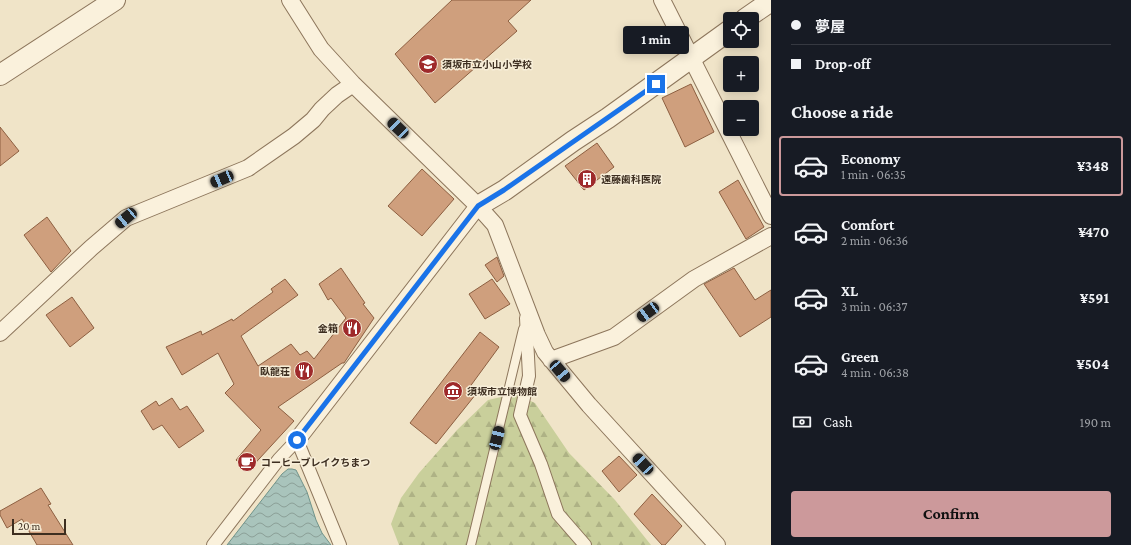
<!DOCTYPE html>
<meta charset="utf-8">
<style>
:root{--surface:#171b24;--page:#242831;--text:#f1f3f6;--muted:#9ea1a6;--line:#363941;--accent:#cc999b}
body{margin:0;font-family:"Crimson Pro","Noto Sans JP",serif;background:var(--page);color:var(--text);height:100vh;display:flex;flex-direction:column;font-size:15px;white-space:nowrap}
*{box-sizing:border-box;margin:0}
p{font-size:13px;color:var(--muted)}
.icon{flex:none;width:22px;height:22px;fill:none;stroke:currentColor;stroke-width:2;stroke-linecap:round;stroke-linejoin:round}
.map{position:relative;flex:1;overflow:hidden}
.sheet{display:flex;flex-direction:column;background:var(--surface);width:360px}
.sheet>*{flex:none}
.banner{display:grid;align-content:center;height:88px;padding:0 20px;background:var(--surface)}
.buttons{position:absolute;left:723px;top:12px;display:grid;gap:8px}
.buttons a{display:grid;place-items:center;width:36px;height:36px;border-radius:4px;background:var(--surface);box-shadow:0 2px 10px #0003;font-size:20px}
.scale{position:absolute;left:12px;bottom:10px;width:54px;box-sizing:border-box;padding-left:4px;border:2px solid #3d2e20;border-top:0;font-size:11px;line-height:14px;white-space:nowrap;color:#3d2e20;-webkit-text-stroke:3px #f7eed8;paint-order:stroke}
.end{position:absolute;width:18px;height:18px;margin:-9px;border:5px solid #1a73e8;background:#fff;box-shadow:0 0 0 2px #fff}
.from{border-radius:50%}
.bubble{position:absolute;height:28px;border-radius:4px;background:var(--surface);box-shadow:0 2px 10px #0003;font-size:13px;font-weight:700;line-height:28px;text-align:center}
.car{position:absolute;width:12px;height:24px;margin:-12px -6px;border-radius:5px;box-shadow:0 0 3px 1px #0007;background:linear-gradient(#222 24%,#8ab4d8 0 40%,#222 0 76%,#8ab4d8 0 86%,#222 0)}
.banner b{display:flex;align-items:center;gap:14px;height:38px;font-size:15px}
.banner b+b{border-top:1px solid var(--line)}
.banner i{width:10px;height:10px;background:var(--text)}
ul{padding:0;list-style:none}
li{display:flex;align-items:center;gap:12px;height:60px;margin:0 8px 6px;padding:0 12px;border:2px solid transparent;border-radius:4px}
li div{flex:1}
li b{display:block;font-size:15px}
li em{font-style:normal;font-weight:700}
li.active{border-color:var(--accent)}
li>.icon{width:36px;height:36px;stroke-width:1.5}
h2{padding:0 20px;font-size:18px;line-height:48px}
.pay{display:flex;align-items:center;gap:10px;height:44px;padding:0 20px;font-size:15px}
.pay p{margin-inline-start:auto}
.button{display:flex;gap:8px;margin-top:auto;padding:8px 20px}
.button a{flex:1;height:46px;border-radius:4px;background:var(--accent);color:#111;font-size:16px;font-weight:700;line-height:46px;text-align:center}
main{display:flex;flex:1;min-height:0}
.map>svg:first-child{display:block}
.forest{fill:url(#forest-firs)}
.water{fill:url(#water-waves);stroke:#6f938a}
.building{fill:#cf9f7d;stroke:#8d5f41}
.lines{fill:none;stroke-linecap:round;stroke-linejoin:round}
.service-casing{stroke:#8d765c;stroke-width:10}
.pedestrian-casing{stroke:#8d765c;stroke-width:14}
.minor-casing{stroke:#8d765c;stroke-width:18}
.tertiary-casing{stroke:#8d765c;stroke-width:22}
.service{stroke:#faf1dc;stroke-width:8}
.pedestrian{stroke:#faf1dc;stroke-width:12}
.minor{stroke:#faf1dc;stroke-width:16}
.tertiary{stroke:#faf1dc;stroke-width:20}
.route{stroke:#1a73e8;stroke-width:5}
.labels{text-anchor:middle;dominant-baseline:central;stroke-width:3;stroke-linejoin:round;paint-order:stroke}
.poi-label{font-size:10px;font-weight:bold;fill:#3d2e20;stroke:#f7eed8;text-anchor:start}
</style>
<main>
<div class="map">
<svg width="771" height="545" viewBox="0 0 771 545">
<defs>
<pattern id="forest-firs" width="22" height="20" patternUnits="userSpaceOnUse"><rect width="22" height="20" fill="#c9cf9b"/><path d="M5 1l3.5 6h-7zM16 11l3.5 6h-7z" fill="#aeb285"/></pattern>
<pattern id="water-waves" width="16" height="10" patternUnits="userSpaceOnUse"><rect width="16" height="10" fill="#a9c4bc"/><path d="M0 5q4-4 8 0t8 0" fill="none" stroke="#8ba098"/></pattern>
</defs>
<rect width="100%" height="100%" fill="#f0e4c8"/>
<path class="forest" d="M515,394L535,403L569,453L615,500L651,545H399L391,524L401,498L419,473L457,430L488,400Z"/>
<path class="water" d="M288,469H292L296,470L307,492L316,520L322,533L331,545H227L282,474Z"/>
<path class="building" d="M452,0H531L508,21L517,31L435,103L395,54Z
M691,84L714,132L685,147L662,98Z
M0,127L19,151L0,166Z
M597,143L614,167L584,190L565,166Z
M422,169L454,199L422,236L388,206Z
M738,180L764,227L746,239L719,192Z
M47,217L71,251L51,272L24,235Z
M497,257L504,276L497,282L485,265Z
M341,268L365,303L363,304L374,318L344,363H342L278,407L294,421L248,471L236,460L261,430L225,393L234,384L218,353L182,375L166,347L201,331L202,335L232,319L233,321L273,292L271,289L285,279L298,295L241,336L258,366L291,344L300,355L307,351L314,359L346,318L331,298L328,300L319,284Z
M734,268L755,300L771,290V317L740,337L704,284Z
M492,279L510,304L485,319L469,294Z
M72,297L94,328L70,347L46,315Z
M480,332L499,347L469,388L476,394L436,444L410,423Z
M172,398L180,410L187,406L204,431L179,448L162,425L153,430L141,411L156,401L159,406Z
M619,456L637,475L619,492L602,471Z
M41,488L51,504L48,505L73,545H37L22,519L7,528L0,515V511Z
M652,494L682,526L665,545H662L634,514Z"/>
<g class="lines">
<g class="service-casing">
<path id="service" d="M471,545L523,329"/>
</g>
<g class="pedestrian-casing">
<path id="pedestrian" d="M526,318L529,376L520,415L541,464L558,514L585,545
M213,545L279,459L297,440L340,545"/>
</g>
<g class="minor-casing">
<path id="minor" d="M290,0L321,49L353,84L478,206L495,225L537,335L545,352L589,405L717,545
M662,0L771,216
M0,333L91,248L126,218L248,168L294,136L313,120L322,109L337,95L353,84
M551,360L614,337L694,279L771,236
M297,440L478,206"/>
</g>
<g class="tertiary-casing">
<path id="tertiary" d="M745,19L771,1
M0,75L115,0
M478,206L505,190L573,141L608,118L730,30"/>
</g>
<use href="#service" class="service"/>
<use href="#pedestrian" class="pedestrian"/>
<use href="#minor" class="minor"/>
<use href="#tertiary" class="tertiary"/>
</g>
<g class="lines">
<path class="route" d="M297,440L478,206L504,190L656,84"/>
</g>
<defs>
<g id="school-disc" transform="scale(1)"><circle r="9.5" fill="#9e2a2b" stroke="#f7eed8"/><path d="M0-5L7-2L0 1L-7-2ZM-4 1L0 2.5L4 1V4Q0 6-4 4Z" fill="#fff"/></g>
<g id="building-disc" transform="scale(1)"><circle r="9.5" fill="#9e2a2b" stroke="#f7eed8"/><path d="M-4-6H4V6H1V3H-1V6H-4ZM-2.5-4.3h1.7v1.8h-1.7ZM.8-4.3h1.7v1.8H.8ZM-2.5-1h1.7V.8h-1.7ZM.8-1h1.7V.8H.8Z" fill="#fff"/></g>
<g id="restaurant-disc" transform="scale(1)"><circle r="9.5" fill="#9e2a2b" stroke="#f7eed8"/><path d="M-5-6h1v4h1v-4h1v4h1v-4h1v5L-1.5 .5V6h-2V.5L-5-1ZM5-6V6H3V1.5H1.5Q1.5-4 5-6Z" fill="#fff"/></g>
<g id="museum-disc" transform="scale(1)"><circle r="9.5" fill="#9e2a2b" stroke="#f7eed8"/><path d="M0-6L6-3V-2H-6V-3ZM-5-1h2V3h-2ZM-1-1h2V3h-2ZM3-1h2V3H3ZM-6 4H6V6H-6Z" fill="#fff"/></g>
<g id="cafe-disc" transform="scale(1)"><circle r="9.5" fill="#9e2a2b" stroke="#f7eed8"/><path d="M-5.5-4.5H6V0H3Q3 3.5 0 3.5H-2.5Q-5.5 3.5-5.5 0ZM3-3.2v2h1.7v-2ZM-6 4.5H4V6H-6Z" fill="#fff"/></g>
</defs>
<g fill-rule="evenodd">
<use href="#school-disc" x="428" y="64"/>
<use href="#building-disc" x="587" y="179"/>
<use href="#restaurant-disc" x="352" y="328"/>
<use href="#restaurant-disc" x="304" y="371"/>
<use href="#museum-disc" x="453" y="391"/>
<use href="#cafe-disc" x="247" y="462"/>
</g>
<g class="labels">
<g class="poi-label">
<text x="442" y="64">須坂市立小山小学校</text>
<text x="601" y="179">遠藤歯科医院</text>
<text x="338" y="328" text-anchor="end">金箱</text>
<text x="290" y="371" text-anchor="end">臥龍荘</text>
<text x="467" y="391">須坂市立博物館</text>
<text x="261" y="462">コーヒーブレイクちまつ</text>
</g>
</g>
</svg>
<div class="buttons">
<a><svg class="icon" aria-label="locate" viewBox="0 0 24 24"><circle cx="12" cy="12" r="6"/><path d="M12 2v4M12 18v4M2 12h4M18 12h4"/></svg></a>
<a>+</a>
<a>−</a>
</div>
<div class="scale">20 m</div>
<i class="end from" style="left:297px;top:440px"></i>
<i class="end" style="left:656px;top:84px"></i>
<div class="bubble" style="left:623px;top:26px;width:66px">1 min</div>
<i class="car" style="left:398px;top:128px;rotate:314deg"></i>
<i class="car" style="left:222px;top:179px;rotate:247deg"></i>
<i class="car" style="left:126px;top:218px;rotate:230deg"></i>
<i class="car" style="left:648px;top:312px;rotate:234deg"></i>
<i class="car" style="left:560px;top:371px;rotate:140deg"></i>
<i class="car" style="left:497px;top:438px;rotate:14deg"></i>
<i class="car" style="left:643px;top:464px;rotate:317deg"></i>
</div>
<section class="sheet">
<div class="banner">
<b><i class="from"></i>夢屋</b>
<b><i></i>Drop-off</b>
</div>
<h2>Choose a ride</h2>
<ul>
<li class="active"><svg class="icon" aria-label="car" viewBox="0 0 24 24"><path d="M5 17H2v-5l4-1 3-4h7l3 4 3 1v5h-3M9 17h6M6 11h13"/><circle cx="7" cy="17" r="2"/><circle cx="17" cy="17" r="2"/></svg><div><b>Economy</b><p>1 min · 06:35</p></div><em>¥348</em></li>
<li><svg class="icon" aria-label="car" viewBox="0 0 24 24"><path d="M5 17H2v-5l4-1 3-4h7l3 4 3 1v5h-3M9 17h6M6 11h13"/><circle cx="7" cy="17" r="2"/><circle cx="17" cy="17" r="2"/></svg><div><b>Comfort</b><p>2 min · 06:36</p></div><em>¥470</em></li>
<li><svg class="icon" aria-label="car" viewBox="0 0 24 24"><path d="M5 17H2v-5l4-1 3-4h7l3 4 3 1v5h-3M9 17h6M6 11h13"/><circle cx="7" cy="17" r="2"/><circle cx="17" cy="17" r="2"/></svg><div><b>XL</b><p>3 min · 06:37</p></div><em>¥591</em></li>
<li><svg class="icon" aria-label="car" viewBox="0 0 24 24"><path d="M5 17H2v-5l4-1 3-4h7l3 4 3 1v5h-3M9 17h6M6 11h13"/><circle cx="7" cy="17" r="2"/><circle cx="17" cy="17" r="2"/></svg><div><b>Green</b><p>4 min · 06:38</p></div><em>¥504</em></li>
</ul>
<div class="pay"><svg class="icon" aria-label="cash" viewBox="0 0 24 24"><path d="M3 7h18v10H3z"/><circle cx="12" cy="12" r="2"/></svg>Cash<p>190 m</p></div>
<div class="button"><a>Confirm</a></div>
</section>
</main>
